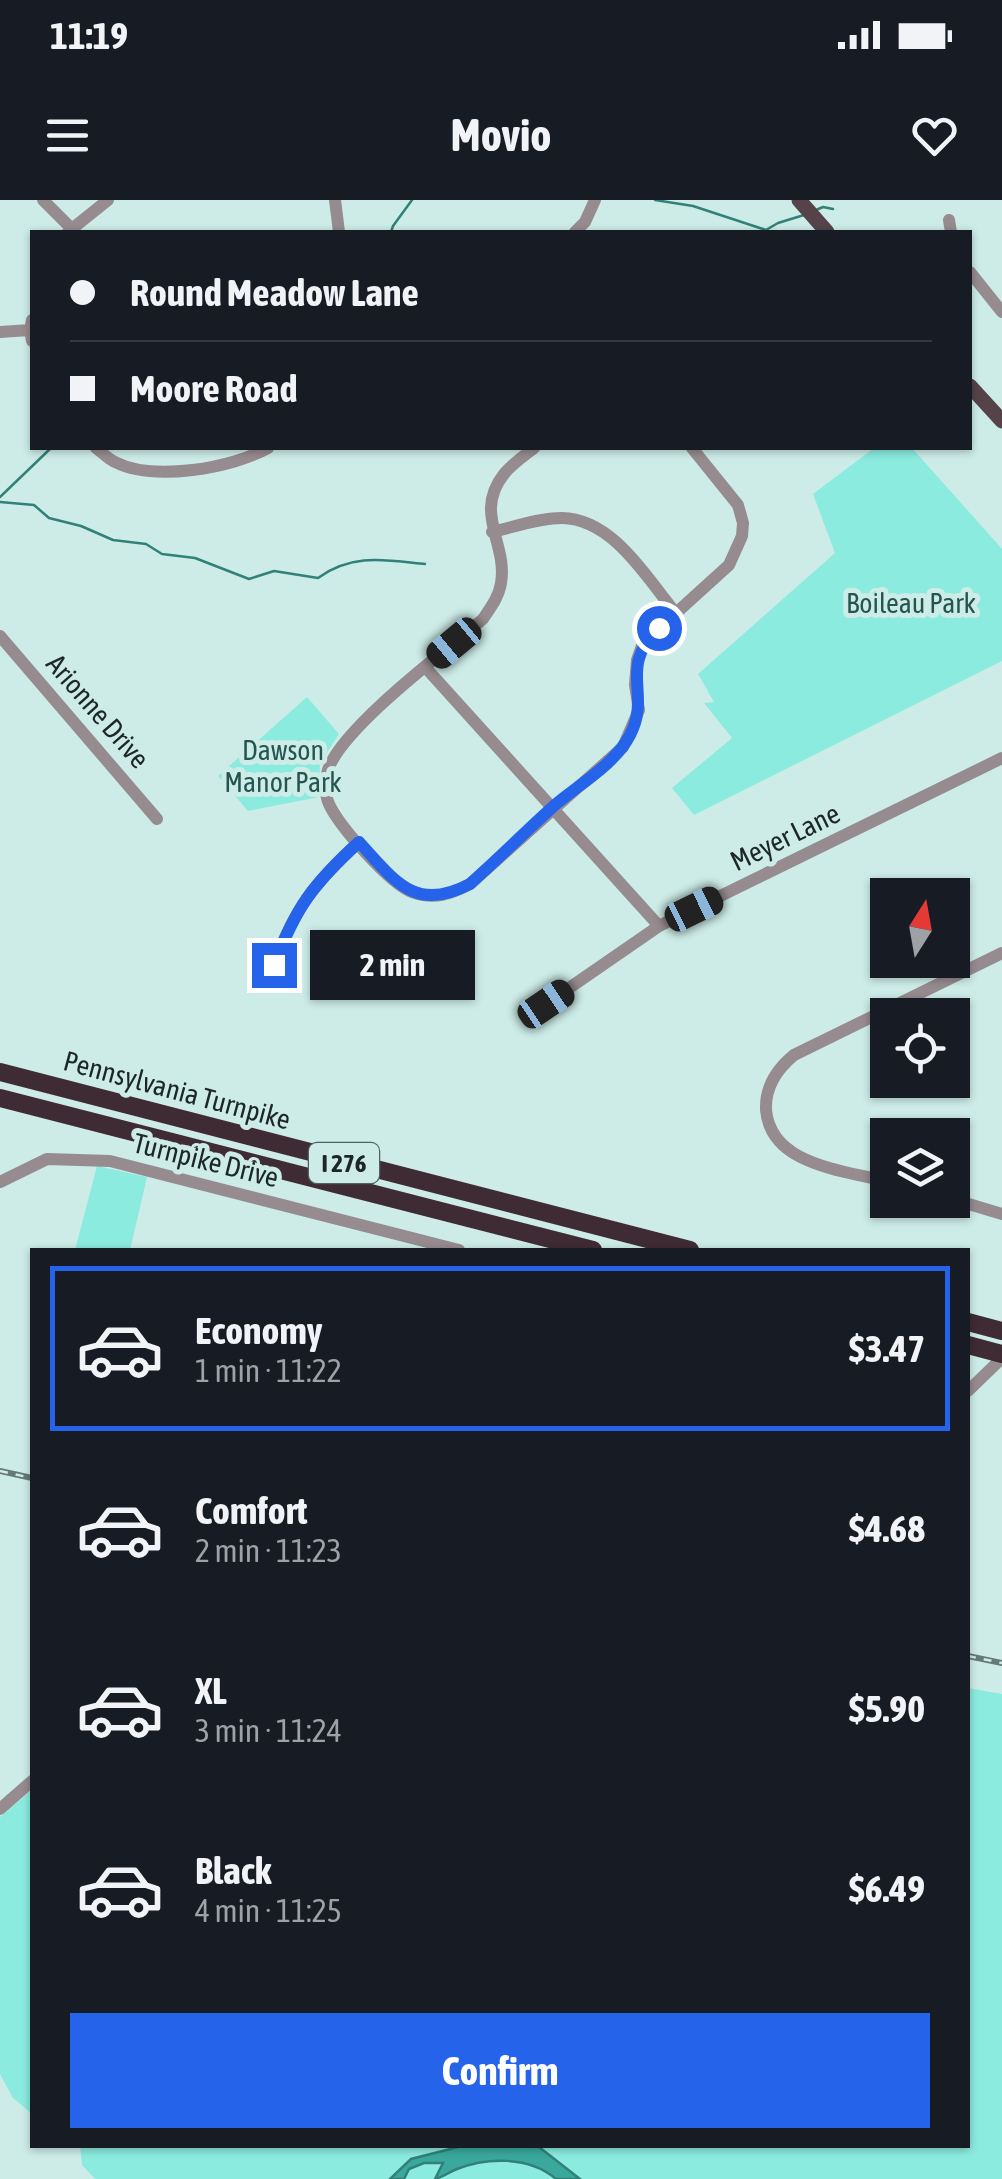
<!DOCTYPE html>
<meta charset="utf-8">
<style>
:root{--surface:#171b24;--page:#242831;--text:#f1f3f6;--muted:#9ea1a6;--line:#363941;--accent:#2563eb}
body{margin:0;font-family:"Asap Condensed",sans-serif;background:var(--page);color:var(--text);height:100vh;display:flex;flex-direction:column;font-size:38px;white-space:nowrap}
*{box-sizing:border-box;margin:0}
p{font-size:32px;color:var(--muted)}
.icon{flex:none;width:55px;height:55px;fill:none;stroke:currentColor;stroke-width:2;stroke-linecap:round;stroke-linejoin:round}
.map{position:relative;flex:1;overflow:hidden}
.sheet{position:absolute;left:30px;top:1048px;width:940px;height:900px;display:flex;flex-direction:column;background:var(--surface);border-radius:0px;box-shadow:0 2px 8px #0004}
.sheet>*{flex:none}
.banner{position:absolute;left:30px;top:30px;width:942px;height:220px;border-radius:0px;box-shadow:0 2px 8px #0004;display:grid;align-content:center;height:220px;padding:0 40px;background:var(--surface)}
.needle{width:65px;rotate:11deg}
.buttons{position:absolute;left:870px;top:678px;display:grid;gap:20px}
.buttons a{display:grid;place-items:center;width:100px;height:100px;border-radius:0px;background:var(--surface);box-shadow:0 2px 8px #0004;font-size:50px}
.end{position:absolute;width:45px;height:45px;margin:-22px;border:12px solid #2563eb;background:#fff;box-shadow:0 0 0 5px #fff}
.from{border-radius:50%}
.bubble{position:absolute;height:70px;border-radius:0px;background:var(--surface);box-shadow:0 2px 8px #0004;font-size:32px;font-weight:700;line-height:70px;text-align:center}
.car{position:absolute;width:30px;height:60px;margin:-30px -15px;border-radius:12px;box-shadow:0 0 8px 2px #0007;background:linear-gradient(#222 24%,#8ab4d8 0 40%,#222 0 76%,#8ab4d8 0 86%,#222 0)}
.banner b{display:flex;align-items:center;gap:35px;height:95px;font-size:38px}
.banner b+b{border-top:2px solid var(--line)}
.banner i{width:25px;height:25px;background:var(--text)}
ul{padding:18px 0 0;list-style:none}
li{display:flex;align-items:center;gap:30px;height:165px;margin:0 20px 15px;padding:0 20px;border:5px solid transparent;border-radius:0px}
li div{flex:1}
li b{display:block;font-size:38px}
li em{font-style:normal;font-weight:700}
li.on{border-color:var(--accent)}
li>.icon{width:90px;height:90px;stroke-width:1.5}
.primary-button{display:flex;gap:20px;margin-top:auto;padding:20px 40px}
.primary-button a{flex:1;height:115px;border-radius:0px;background:var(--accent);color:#fff;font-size:40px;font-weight:700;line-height:115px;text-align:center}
.status{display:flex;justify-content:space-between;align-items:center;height:70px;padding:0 50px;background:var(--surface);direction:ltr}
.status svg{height:28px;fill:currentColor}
header{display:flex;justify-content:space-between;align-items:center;height:130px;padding:0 40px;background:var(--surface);font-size:45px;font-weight:700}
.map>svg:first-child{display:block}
.green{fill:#8bebdf}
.water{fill:#3aa89d;stroke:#318179;stroke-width:2.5}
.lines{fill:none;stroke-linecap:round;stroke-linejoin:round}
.stream{stroke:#318179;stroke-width:2.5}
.minor{stroke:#968b8f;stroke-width:12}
.major{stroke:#56434a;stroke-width:15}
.highway{stroke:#3f2b33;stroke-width:18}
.rail-casing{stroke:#667a77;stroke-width:6}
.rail{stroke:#cdece7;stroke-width:2.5;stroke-dasharray:8;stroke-linecap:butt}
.route{stroke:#2563eb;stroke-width:12}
.labels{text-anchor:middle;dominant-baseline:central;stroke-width:10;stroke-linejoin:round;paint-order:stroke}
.shield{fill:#cdece7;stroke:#516260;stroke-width:2.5}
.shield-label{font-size:25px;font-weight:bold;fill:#1c2726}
.park-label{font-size:28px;fill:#265550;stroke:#cdece7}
.street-label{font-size:28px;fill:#1c2726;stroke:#cdece7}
</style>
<div class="status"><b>11:19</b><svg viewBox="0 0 49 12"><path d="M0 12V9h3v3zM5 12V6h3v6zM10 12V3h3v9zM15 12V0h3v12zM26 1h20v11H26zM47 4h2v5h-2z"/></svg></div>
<header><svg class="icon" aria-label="menu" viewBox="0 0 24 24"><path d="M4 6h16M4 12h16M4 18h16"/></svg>Movio<svg class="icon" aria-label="heart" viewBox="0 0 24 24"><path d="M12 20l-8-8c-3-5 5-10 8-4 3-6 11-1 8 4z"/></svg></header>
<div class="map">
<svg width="1002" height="1979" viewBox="0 0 1002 1979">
<rect width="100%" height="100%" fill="#cdece7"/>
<path class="green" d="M874,248H912L1002,349V461L694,615L672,588L732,538L704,503L714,502L698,474L835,353L813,294Z
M307,497L339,534L320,563L319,597L248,611L218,576Z
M97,966L147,977L130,1050H75Z
M968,1488L1002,1494V1979H95L82,1965L80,1945H968Z
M32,1590V1914L13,1898L0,1874V1617Z"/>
<path class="water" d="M466,1945L539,1947L580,1979H556C530,1956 487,1957 457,1969C449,1972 443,1977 435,1979L443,1963H424L409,1969L404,1979H390L411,1959Z"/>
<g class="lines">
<path class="stream" d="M655,0L693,6L766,30L778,23L804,15
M816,10L823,7L833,9
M391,32L393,26L412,0
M0,297L51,248
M0,302L34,305L49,318L81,326L113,340L146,344L162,354L195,358L249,379L274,371L318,378C352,353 385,360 425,364"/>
<path class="minor" d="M43,0L72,29
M335,0L339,32
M949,20L951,32
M68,32L108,0
M575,32L585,22L595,0
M970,72L1002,112
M32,120L30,130L32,141
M0,132L30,130
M96,248C102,252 108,259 115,262C154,282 232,268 268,248
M534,248C524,256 512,264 504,274C473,313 508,344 501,383C499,397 490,408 483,419C445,451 347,524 329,567C325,577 324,593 329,604C339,626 390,684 412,692C434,700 451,694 470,684L623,547L639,510L635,485L637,460L643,443L729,365L742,336L743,323L738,305L692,248
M492,332C514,327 539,318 562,318C613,319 646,377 675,412
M0,436L157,619
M426,468L659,726
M270,775C292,713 310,687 359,642
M546,804L659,726L1002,558
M0,982L47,959L110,961L459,1050
M888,982C845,970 771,966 766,910C765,887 777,869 794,855L1002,753
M952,999L1002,1014
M968,1191L1002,1158
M0,1609L32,1581"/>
<path class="major" d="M799,0L827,32
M970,186L1002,221"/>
<path class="highway" d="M0,872L690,1050
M0,898L593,1050
M968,1122L1002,1131
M968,1145L1002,1154"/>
<g class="rail-casing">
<path id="rail" d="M0,1271L32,1278
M968,1456L1002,1463"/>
</g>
<use href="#rail" class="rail"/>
</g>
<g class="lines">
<path class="route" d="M274,765C296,707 313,684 359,642C395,681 415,713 470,684C499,658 527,630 556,604C580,584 616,563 630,535C652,493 617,468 659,428"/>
</g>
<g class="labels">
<rect class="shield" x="309" y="943" width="70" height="40" rx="8"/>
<g class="shield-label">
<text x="344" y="963">I 276</text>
</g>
<g class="park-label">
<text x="911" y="403">Boileau Park</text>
<text x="283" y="550">Dawson<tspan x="283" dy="32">Manor Park</tspan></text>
</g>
<g class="street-label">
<text transform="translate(98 511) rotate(49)">Arionne Drive</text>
<text transform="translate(785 637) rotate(-26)">Meyer Lane</text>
<text transform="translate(177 890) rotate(15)">Pennsylvania Turnpike</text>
<text transform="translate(206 960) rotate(14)">Turnpike Drive</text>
</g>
</g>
</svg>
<div class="buttons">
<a><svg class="needle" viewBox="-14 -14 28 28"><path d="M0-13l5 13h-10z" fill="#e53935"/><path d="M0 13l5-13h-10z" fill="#9ea1a6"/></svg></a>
<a><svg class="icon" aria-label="locate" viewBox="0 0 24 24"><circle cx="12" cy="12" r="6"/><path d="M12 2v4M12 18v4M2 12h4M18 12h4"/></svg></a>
<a><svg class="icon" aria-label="layers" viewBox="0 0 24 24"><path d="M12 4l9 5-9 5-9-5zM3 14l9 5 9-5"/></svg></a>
</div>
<i class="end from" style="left:659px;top:428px"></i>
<i class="end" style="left:274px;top:765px"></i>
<div class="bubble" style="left:310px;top:730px;width:165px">2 min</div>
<i class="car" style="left:454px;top:443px;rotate:230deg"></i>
<i class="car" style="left:694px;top:709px;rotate:64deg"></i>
<i class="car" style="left:546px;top:804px;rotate:56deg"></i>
<div class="banner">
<b><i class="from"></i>Round Meadow Lane</b>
<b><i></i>Moore Road</b>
</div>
<section class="sheet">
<ul>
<li class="on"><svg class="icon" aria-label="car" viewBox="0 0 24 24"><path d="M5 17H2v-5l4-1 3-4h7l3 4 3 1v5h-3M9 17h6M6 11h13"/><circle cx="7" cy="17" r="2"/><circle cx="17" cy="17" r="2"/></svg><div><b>Economy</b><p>1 min · 11:22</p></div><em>$3.47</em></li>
<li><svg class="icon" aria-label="car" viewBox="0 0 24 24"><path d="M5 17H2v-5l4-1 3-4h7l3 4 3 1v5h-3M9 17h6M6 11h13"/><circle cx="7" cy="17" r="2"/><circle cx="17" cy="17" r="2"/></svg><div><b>Comfort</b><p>2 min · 11:23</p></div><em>$4.68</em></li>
<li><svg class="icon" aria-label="car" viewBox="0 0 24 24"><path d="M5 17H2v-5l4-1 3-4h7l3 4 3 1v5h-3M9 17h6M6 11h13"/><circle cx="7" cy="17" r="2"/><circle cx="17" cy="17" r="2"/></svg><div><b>XL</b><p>3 min · 11:24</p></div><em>$5.90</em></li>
<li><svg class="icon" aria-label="car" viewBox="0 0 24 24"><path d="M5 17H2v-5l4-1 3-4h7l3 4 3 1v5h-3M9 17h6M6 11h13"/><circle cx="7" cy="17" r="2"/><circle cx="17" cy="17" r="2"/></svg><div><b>Black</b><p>4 min · 11:25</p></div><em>$6.49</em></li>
</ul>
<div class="primary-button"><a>Confirm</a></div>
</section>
</div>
